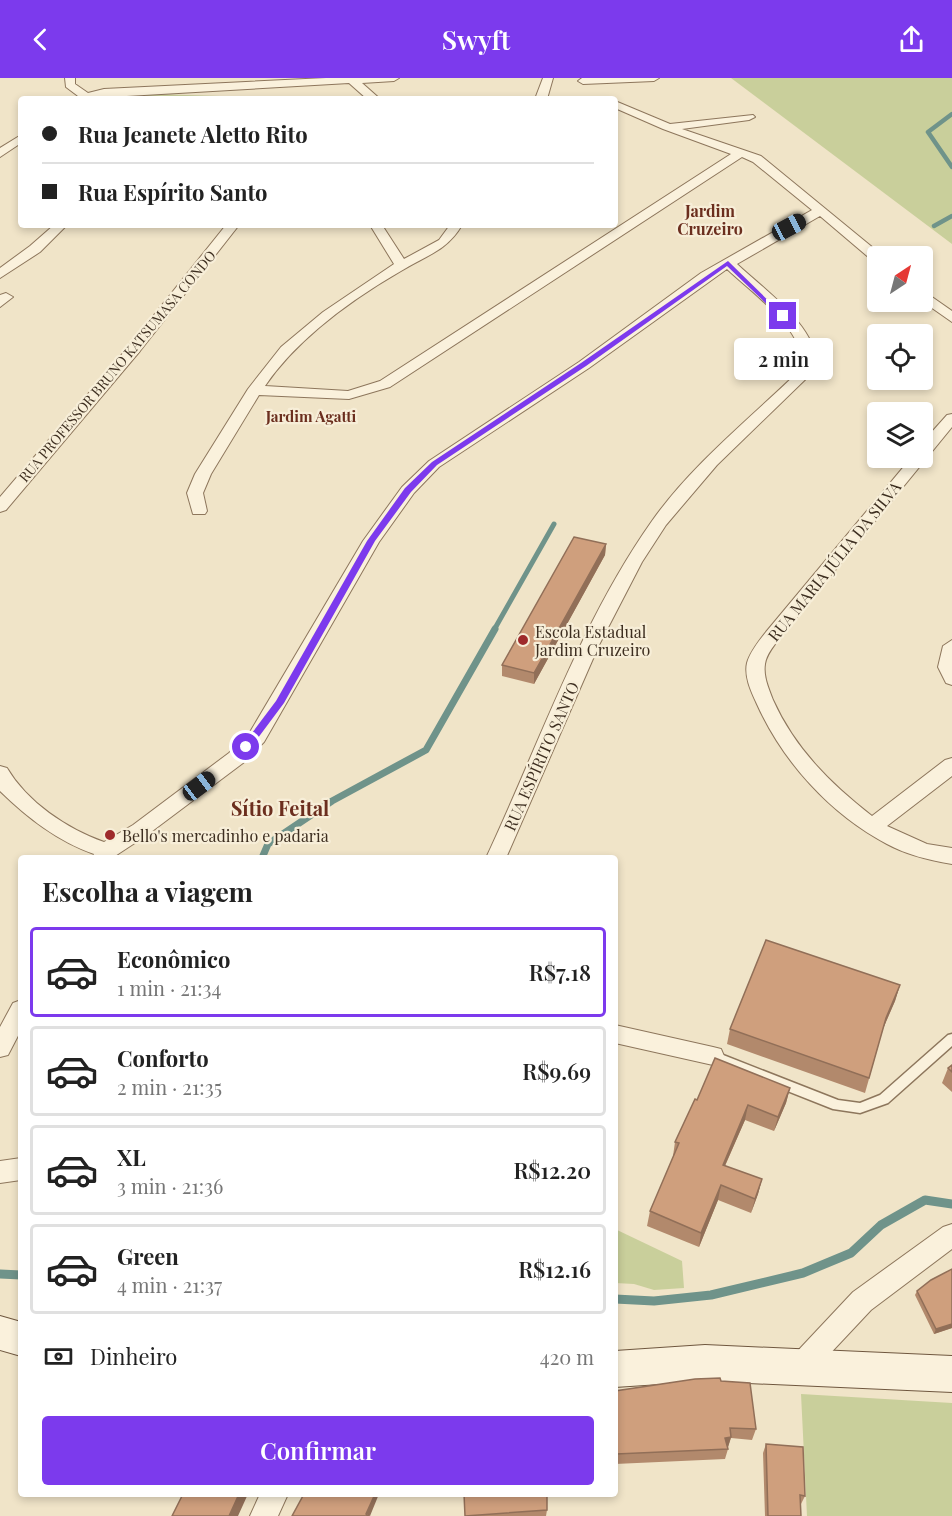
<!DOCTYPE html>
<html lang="pt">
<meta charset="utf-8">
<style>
:root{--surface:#fff;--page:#f2f2f2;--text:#222;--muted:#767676;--line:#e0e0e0;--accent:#7c3aed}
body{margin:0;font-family:"Playfair Display",serif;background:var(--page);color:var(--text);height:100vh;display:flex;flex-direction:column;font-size:22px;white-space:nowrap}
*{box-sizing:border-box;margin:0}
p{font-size:20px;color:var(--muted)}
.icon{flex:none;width:33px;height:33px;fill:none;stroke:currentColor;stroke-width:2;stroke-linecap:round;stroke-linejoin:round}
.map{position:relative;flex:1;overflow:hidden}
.drawer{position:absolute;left:18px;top:777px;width:600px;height:642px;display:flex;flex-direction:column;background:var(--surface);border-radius:6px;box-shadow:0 3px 9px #0003}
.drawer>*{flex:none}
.top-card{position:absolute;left:18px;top:18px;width:600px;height:132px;border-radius:6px;box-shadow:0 3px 9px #0003;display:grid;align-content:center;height:132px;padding:0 24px;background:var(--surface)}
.needle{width:39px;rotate:36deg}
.controls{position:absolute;left:867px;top:168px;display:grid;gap:12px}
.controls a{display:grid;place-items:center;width:66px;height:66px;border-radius:6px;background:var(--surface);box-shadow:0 3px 9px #0003;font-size:30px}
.end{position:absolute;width:27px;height:27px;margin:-14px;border:8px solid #7c3aed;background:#fff;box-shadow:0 0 0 3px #fff}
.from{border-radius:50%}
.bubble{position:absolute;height:42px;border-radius:6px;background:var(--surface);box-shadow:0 3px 9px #0003;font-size:20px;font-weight:600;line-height:42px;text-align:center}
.car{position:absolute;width:18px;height:36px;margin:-18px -9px;border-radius:8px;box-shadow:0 0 4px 2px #0007;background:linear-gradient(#222 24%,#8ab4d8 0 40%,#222 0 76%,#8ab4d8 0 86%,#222 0)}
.top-card b{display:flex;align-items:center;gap:21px;height:57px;font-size:22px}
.top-card b+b{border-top:2px solid var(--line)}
.top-card i{width:15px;height:15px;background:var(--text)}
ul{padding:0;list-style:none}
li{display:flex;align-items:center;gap:18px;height:90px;margin:0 12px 9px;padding:0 12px;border:3px solid var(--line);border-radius:6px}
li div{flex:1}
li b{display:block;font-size:22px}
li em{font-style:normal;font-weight:600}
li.selected{border-color:var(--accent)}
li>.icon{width:54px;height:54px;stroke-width:1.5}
h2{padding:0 24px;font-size:27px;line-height:72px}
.pay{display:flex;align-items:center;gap:15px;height:66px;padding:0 24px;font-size:22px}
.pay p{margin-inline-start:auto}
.cta{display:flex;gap:12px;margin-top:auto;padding:12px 24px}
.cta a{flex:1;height:69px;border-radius:6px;background:var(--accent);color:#fff;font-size:24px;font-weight:600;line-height:69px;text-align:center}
header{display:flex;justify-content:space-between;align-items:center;height:78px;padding:0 24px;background:var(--accent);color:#fff;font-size:27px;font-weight:600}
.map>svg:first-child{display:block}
.green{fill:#c9cf9b}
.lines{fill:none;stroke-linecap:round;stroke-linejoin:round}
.stream-far3{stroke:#6f938a;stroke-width:4.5}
.stream-far2{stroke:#6f938a;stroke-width:5}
.stream-far1{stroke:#6f938a;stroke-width:7}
.stream{stroke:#6f938a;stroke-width:9}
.lane-casing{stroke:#8d765c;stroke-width:3}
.street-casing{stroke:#8d765c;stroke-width:2}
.secondary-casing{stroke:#6f573f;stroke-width:2}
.lane{fill:#faf1dc;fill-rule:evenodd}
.street{fill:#faf1dc;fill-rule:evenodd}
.secondary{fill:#faf1dc;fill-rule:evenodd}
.wall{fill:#b2896c}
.shaded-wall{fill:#916f58}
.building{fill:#cf9f7d;stroke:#916f58;stroke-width:1.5}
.route{fill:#7c3aed}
.poi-dot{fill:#9e2a2b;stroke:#f7eed8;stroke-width:2}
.labels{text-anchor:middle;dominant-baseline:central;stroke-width:4.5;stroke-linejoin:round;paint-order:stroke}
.far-street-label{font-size:14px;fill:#3d2e20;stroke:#f7eed8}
.far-neighbourhood-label{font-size:15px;font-weight:bold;fill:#6b2e1e;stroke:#f7eed8}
.far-quarter-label{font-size:16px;font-weight:bold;fill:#6b2e1e;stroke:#f7eed8}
.street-label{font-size:16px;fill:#3d2e20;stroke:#f7eed8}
.poi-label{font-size:16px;fill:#3d2e20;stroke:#f7eed8;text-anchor:start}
.quarter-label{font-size:20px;font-weight:bold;fill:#6b2e1e;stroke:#f7eed8}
</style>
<header><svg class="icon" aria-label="back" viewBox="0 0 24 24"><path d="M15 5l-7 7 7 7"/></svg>Swyft<svg class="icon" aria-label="share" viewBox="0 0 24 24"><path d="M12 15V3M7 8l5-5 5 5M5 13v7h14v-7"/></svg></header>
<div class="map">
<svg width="952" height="1438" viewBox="0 0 952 1438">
<rect width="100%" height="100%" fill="#f0e4c8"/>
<path class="green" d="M731,0H952V166Z
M151,16L294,20L298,21H119L118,17Z
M615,1151L682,1183L684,1210L654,1212L634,1206L615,1205Z
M801,1316L952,1325V1438H807Z"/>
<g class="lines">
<path class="stream-far3" d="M952,36L928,54L952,89
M934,148L952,138"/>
<path class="stream-far2" d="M494,552L554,446"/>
<path class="stream-far1" d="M262,780L268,766L332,723L426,672L495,551"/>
<path class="stream" d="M0,1196L21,1197
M615,1221L654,1223L711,1217L803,1195L851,1175L881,1147L925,1122L952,1126"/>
<g class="lane-casing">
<path id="lane" d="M952,956V968L888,1025L860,1035L833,1031L709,982L707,978L709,974L713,973L838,1022L860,1025L880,1017L948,957Z"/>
</g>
<g class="street-casing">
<path id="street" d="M65,0H75V6L88,15L104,11L326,0H399L394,3L362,5L380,21H367L349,5L75,21L78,18L66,9Z
M543,0H553L547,21H535Z
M582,0H659L654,3L583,6L578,3Z
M615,23L670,46L753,37L755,39L749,42L682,51L761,78L883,178H878V184L873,183L820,138L737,186C762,210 824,253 815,292L717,387L666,447L642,484L599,567L506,780H486C539,667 580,545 652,443C693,385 751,340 801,291C809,254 751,214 727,191L589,290L439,389L414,415L379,464L264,664L243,685L147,757L112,780H92L94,776C57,763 28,740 0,713V688L7,690C27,724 67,751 104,764L133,747L229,675L250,654L363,463L402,409L429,383L579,284L701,195L812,132L753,84L742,79L390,309L349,321L259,317L211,396L203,415L207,433L205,436H193L187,415L195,396L248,311L281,269L323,234L394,186L370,147H382L404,181L439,162L450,147H462C447,173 425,178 401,193C351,222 298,260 265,308L348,313L380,303L731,76L663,51L615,30Z
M21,57V65L0,79V70Z
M54,147H67L40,174L0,200V190L30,168Z
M226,147H239L140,273L6,432L0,434V419L130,267Z
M922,212L952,233V244L922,223Z
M6,215L13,219L0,229V217Z
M952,336V349L778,562C773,569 766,577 765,586C763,599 769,611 773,622C795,671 831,706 872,738L945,682L952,680V698L887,748L927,766L952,770V786C929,782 907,777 887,766C830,736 782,683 756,624C751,613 744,598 747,585C750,574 759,563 766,554L911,380H922V365L947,337Z
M952,562V607L946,605L938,589L943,568Z
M21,922V952L8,977L0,979V949L13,925Z
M615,947L713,969L721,971L724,978L721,985L713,987L615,965Z
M21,1080V1102L0,1105V1083Z
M952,1146V1171L871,1232L810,1297L801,1301L792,1297L788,1288L792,1279L853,1214L943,1149Z
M260,1416H288L278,1438H250Z"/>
</g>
<g class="secondary-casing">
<path id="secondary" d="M0,1238L21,1244V1278L0,1272Z
M705,1267L952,1278V1314L705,1303L615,1309V1273Z"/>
</g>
<use href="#lane" class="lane"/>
<use href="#street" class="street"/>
<use href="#secondary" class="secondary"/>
</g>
<path class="wall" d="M606,466L605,477L534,606L502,598V587Z
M900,907L895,923L883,951L865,1015L727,966L730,951Z
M952,987V1014L942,1005L948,990Z
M790,1010L786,1025L774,1053L745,1042L725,1088L762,1101L758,1116L751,1135L718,1122L699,1169L647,1148L650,1133L674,1079L673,1078L675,1064L697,1022Z
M952,1191V1250L934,1256L915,1217L917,1213Z
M721,1303L756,1351L752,1362L731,1360L728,1369H727L728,1371L725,1381L615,1386V1313Z
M766,1366L805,1418L801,1426H800L801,1438H765L763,1375Z
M547,1432L546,1438H464Z"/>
<path class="shaded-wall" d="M606,466L605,477L534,606V595Z
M900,907L895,923L881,955L886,940Z
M790,1010L786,1025L774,1053L778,1039Z
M748,1027L745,1042L719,1101L723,1087Z
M762,1101L758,1116L751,1135L755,1121Z
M721,1107L718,1122L699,1169L701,1155Z
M952,1246V1250L934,1256L936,1251Z
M731,1359L728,1369L723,1371L725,1360Z
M239,1416H248L238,1438H229Z
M375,1416H379L370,1438L366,1436Z"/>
<path class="building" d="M574,459L606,466L534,595L502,587Z
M766,862L900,907L886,940L869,1000L730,951Z
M715,980L790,1010L778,1039L748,1027L723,1087L762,1101L755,1121L721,1107L701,1155L650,1133L679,1065L675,1064L695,1021L697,1022Z
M952,987V994L948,990Z
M952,1191V1246L936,1251L917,1213L931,1202Z
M720,1300L721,1303L750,1305L756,1351L730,1350L731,1359L725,1360L728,1371L616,1376L615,1363V1313L695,1301Z
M766,1366L803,1369L805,1418L800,1417L801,1438H768Z
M183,1416H239L229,1438H172Z
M304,1416H375L366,1436L369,1438H292Z
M464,1416H547V1432L465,1438Z"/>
<path class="route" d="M728,183L785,239H780L727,188L586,288L437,387L411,414L375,463L284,625L249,672H243V667L276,623L367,463L405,410L432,384L581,285Z"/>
<g class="poi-dot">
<circle cx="523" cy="562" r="6"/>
<circle cx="110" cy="757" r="6"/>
</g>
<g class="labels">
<g class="far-street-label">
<text transform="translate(117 288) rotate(-50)">RUA PROFESSOR BRUNO KATSUMASA CONDO</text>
</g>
<g class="far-neighbourhood-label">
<text x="311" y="338">Jardim Agatti</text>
</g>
<g class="far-quarter-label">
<text x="710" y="132">Jardim<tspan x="710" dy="18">Cruzeiro</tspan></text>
</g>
<g class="street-label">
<text transform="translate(834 483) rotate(-51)">RUA MARIA JÚLIA DA SILVA</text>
<text transform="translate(541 678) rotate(-66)">RUA ESPÍRITO SANTO</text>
</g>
<g class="poi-label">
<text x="535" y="553">Escola Estadual<tspan x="535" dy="18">Jardim Cruzeiro</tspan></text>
<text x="122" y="757">Bello's mercadinho e padaria</text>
</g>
<g class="quarter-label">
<text x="280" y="729">Sítio Feital</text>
</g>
</g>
</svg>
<div class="controls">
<a><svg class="needle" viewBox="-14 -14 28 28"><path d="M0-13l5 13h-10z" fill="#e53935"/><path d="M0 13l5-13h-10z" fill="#767676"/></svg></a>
<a><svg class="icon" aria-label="locate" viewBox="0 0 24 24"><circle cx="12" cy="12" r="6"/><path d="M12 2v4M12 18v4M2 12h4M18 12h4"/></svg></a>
<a><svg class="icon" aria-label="layers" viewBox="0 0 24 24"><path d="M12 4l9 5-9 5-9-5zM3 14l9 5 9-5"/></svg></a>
</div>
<i class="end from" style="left:246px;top:669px"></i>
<i class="end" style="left:783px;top:238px"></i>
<div class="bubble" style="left:734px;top:260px;width:99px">2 min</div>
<i class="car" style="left:789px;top:149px;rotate:62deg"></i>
<i class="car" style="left:199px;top:708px;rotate:53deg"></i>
<div class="top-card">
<b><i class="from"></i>Rua Jeanete Aletto Rito</b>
<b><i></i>Rua Espírito Santo</b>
</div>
<section class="drawer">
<h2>Escolha a viagem</h2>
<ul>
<li class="selected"><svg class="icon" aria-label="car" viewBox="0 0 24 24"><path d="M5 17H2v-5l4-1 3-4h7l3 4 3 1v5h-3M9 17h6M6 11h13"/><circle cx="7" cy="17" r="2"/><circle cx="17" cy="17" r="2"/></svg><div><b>Econômico</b><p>1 min · 21:34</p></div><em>R$7.18</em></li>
<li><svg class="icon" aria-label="car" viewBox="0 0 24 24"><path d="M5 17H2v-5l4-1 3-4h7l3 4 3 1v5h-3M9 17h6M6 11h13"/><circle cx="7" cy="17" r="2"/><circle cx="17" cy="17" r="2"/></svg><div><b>Conforto</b><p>2 min · 21:35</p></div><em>R$9.69</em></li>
<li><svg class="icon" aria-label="car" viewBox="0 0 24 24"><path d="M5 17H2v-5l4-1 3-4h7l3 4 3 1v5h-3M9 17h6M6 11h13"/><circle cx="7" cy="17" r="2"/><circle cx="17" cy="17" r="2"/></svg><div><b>XL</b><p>3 min · 21:36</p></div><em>R$12.20</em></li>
<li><svg class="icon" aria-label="car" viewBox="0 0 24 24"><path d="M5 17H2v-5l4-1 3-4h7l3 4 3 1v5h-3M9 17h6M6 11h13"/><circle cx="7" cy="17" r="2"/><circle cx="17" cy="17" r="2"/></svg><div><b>Green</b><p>4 min · 21:37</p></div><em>R$12.16</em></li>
</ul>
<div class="pay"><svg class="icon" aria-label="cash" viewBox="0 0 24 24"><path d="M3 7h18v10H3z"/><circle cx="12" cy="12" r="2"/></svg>Dinheiro<p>420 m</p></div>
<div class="cta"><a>Confirmar</a></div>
</section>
</div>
